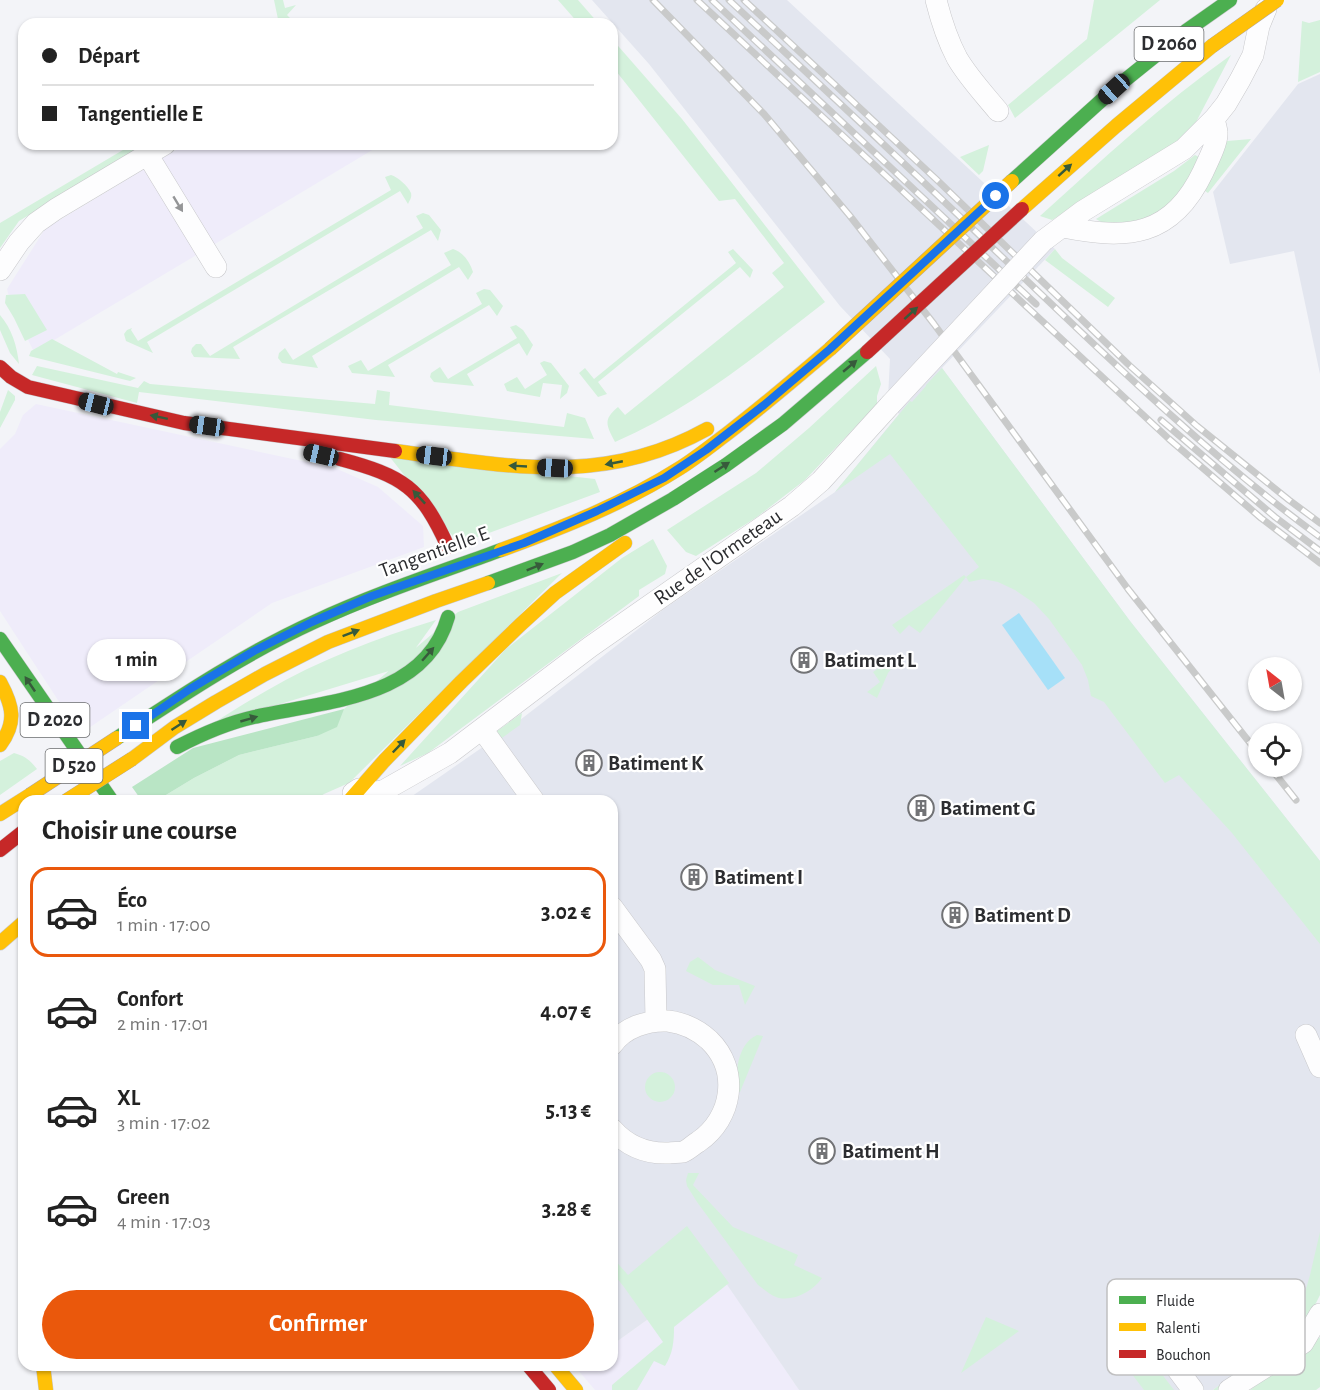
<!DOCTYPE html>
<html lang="fr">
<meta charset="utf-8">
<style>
:root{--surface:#fff;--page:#f2f2f2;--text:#222;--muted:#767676;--line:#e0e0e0;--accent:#ea580c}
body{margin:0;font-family:"Alegreya Sans",sans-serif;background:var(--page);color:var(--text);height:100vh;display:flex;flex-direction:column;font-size:22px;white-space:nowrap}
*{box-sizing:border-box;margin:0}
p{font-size:20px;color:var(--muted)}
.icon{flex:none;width:33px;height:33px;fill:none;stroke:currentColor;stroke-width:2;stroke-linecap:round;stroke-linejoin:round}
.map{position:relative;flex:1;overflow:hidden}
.sheet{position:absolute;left:18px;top:795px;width:600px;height:576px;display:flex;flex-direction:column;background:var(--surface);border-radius:18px;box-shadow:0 2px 4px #0004}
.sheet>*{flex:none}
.top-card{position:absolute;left:18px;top:18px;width:600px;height:132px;border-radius:18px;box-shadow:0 2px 4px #0004;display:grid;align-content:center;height:132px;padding:0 24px;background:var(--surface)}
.needle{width:39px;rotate:329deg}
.controls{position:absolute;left:1248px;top:657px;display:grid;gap:12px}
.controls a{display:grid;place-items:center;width:54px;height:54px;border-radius:50%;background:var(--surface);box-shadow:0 2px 4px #0004;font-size:30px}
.end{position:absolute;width:27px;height:27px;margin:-14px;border:8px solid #1a73e8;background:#fff;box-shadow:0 0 0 3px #fff}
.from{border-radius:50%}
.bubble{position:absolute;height:42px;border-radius:21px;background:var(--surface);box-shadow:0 2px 4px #0004;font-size:20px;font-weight:600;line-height:42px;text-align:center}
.car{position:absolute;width:18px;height:36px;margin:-18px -9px;border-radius:8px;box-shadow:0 0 4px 2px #0007;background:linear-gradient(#222 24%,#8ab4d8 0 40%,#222 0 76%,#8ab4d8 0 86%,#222 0)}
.top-card b{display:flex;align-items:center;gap:21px;height:57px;font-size:22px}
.top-card b+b{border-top:2px solid var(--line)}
.top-card i{width:15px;height:15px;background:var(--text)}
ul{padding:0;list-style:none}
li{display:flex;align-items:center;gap:18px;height:90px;margin:0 12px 9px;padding:0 12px;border:3px solid transparent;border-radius:18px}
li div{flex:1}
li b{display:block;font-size:22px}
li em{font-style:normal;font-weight:600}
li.current{border-color:var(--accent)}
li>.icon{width:54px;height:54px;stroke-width:1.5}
h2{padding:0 24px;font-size:27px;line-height:72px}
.primary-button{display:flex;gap:12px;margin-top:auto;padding:12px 24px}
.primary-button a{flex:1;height:69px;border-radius:36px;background:var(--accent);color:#fff;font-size:24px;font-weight:600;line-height:69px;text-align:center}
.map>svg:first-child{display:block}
.commercial{fill:#efecfa}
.built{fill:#e3e6ef}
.green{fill:#d4f1dc}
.forest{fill:#b9e5c5}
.water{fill:#a6e0f8}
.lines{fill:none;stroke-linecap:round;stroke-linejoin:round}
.street-casing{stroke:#c8c8cb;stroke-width:22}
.fast-casing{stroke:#c8c8cb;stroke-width:15}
.slow-casing{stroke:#c8c8cb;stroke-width:15}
.jam-casing{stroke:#c8c8cb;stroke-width:15}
.street{stroke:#fdfdfe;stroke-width:21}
.fast{stroke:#4caf50;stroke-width:14}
.slow{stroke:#ffc107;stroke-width:14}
.jam{stroke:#c62828;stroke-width:14}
.rail-casing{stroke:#c9caca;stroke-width:7}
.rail{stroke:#fff;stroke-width:4.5;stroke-dasharray:14;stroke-linecap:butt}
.street-bridge-casing{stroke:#c8c8cb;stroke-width:22;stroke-linecap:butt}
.slow-bridge-casing{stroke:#b2a7a3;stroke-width:15;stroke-linecap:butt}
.jam-bridge-casing{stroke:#b2a7a3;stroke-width:15;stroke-linecap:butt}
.street-bridge{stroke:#fdfdfe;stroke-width:21}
.slow-bridge{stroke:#ffc107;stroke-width:14}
.jam-bridge{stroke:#c62828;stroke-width:14}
.oneway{fill:#375a3b}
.oneway2{fill:#949597}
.route{stroke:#1a73e8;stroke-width:8}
.labels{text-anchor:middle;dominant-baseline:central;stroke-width:4.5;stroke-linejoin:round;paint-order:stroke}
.shield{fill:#fff;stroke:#6b6c6e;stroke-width:1.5}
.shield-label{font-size:20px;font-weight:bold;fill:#2c2d30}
.street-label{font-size:21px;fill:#2c2d30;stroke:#fff}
.poi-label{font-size:21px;font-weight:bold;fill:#2c2d30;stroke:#fff;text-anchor:start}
.key{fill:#fff;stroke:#c0c0c1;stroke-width:1.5}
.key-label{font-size:16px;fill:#2c2d30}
</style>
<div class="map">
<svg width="1320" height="1390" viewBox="0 0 1320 1390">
<rect width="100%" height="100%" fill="#f3f4f8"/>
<path class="commercial" d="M186,144H369L374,149L34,352L11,305L7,289L45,229Z
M36,404L335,468L378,487L423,526L424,547L272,603L80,734L0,611V449L15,434L23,415Z
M718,1270L799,1390H595L578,1370L584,1365H612V1345Z"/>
<path class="built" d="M592,0H787L1055,249L942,368L1130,621L1320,861V1248L1300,1310L1267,1348L1213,1390H799L717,1270L612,1345V801H405L503,733L664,609L835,492L899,414L888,398L890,359L840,306L649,64Z
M1320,74V374L1294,251L1230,264L1213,192L1298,84Z"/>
<path class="green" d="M274,0H283L285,8L296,5L287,15L296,24H279Z
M558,0H578L599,24H579Z
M1094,0H1160L1015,118L1008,105L1087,39Z
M1320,20V72L1298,82L1302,21L1309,23Z
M612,39L682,119L825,302C758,354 693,408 615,442C607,426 602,420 618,407L625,415L784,287L772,273L784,263L735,199L719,201L612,66Z
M1231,55L1195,124L1181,139L1052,220L1040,216C1102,160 1163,103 1231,55Z
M1251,139L1208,193L1205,191L1227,141Z
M133,144H148L19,221L0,248V223Z
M989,145L983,171L979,175L960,157Z
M1195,155L1199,157L1179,199L1136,226L1103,223L1096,219L1174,171Z
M391,175C398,177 408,186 411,193C412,198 410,199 408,204L400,191L147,342L153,353L126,341L124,334L127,330L132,328L131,330L138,341L391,190L385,177Z
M423,213L429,215L441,230L438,241L431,230L233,347L240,359L194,357L191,352L192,348L196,344H201L210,356L423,228L416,216Z
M453,249C463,252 470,262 473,272L468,280L459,267L312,356L318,368L282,363L278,358L279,353L285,348L293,360L451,265L444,253Z
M733,249L753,270L750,278L740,267L598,382L607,394L598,397L579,373L585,368L594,379L736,263L728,252Z
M1055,249L1062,258L1115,298L1108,307L1045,260Z
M484,289L490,290L503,306L497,316L489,305L388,365L395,377L352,373L348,366L361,360L368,371L482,304L476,293Z
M25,294L47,330L25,341L14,318L5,303L6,295Z
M0,315C12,329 17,346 19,364L10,353L0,330Z
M516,325L523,330L533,345L527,356L519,343L467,374L474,386L434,382L430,377L431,373L440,367L448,379L517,338L510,327Z
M52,339L117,374L118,372L136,378L130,381L29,356L31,351Z
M544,361L551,363L569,386L567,393L560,399L562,385L543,383L540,397L507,391L504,384L517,377L525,389L547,375L540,363Z
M37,366L138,388L144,381L150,384L375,404L377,390L390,392L389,405L564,427L567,413L585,418L594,439L376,420L139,392L137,403L32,375Z
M876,366L881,384L877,396V404L805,480L757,517L696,556L686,552L667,530L756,473L809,428Z
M942,368L1130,621L1320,861V944L1232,833L1179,775L1165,783L1104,702L1091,696L1088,680L1082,665L1049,619L1034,603L1015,590L998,582L983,579L969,582L966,577L920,633L909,625L900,634L892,625L964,575L966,577L979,567L890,454L835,492L910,401L912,402L926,386V385Z
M8,390L15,396V400L0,428V412Z
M389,456L595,479L600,492L459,544Z
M653,539L667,566L665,574L639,590V596L428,753L400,766L506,649L622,558Z
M562,573L349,783L324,794L313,801H156L194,778L239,755L317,736L344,709L458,612Z
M436,620L402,667L211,725C229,713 247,702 266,691C319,660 377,638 436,620Z
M889,661L893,667L888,673L877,698L867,692L880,682L873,672Z
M522,713L520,725L499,740L497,731Z
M14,753C25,756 30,760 37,769L0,795V761Z
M698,957L715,970L755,986L745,1005L739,985H713L686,971L690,962Z
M757,1035L763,1036L740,1092L736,1091C736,1072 737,1044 757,1035Z
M645 1087a15 15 0 1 1 30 0a15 15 0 1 1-30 0Z
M688,1173H699L693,1185L733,1227L798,1255L794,1265L822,1278C813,1291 795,1301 779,1298C771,1296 765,1290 758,1285L697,1202L687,1186L686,1180Z
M687,1226L729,1283L674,1327C674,1342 673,1353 665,1366L654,1361L637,1390H612V1385L663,1342L624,1287L612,1272V1257L628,1275Z
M1320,1232V1295L1306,1323L1294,1340L1219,1390H1213L1267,1348L1300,1310L1310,1275Z
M986,1317L1019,1331L961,1373Z
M1320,1337V1387L1316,1390H1250Z
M1135,1339L1174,1390H1144L1122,1361Z"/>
<path class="forest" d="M344,709L337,727L317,736L239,755L194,778L156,801H142L132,787L193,748Z"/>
<path class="water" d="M1019,613L1065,678L1048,690L1002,625Z"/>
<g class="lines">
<g class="street-casing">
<path id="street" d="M936,0C941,20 947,39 957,58C968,77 984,94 998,111
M147,154L216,267
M1063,227C1128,240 1172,237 1203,172C1207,163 1218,142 1217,133C1217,129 1215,124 1214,119
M1043,241L1083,211L1184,149L1214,119L1226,104L1240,80L1253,55L1259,26L1266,9
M0,270L19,242L36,223L56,209L165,144
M482,729L534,801
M353,793L359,789L376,792L383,791L450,753L590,647L792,506L821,481L890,405
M612,907L651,960L655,969L656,1020
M1306,1035L1320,1067
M612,1045C624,1027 648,1020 668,1021C684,1023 697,1029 709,1040C740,1070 733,1118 698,1142C693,1145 688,1150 683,1152C678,1153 673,1152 669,1153C647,1154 627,1146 612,1129
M1134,1312L1193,1390
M1229,1390L1303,1343L1320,1314"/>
</g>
<g class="fast-casing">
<path id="fast" d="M1012,181L1114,89L1186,31L1230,0
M488,583L573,552L610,535L673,499L726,465L783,424L867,352
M0,639L112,801
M117,738C181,696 244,654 314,622C374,594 438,573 501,550
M177,747C202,734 227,723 254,717C323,701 425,700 448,617"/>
</g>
<g class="slow-casing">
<path id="slow" d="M1022,209L1116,126L1212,46
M395,451C507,466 603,487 707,429
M501,550C562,528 625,503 680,468C696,458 712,445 728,433C763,406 796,378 830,349
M0,682C13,706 17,722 0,745
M132,759L175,727L216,702L265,674L328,642L436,601L488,583
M349,801L384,761L461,682L520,625L555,593L625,543
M0,814L30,795
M0,943L24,922
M43,1365L46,1390
M555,1365L576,1390"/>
</g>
<g class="jam-casing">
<path id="jam" d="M0,367L11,377L28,387L184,423L395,451
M340,459C403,476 421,487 448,547
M0,850L24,831
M528,1365L549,1390"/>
</g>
<use href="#street" class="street"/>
<use href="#fast" class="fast"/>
<use href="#slow" class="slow"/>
<use href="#jam" class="jam"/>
<g class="rail-casing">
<path id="rail" d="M653,0L764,114L850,216L934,324L1128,589L1258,753
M697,0L1169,439L1261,518L1320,563
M712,0L1036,304
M729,0C820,85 911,169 1000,255C1103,353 1205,453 1320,537
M744,0L936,179L1130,366L1197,426L1289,500L1320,523
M1161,420L1275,517L1320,551
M1269,766L1296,800"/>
</g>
<use href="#rail" class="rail"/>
<g class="street-bridge-casing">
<path id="street-bridge" d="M890,405L1043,241"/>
</g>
<g class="slow-bridge-casing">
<path id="slow-bridge" d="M1212,46L1277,0
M830,349L1012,181
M30,795L117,738
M66,801L132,759"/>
</g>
<g class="jam-bridge-casing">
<path id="jam-bridge" d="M867,352L1022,209"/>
</g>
<use href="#street-bridge" class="street-bridge"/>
<use href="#slow-bridge" class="slow-bridge"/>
<use href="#jam-bridge" class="jam-bridge"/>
</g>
<defs><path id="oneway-solid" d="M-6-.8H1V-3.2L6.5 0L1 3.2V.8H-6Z" transform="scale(1.5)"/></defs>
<g class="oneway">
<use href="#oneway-solid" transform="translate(1065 170) rotate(-42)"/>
<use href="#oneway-solid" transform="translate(911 313) rotate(-42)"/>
<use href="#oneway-solid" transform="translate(850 366) rotate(-40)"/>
<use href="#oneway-solid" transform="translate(159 417) rotate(-168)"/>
<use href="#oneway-solid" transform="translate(614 463) rotate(169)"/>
<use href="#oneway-solid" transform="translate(518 466) rotate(-177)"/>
<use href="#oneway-solid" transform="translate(722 467) rotate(-33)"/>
<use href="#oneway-solid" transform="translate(419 497) rotate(-133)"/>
<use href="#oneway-solid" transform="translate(535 567) rotate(-22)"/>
<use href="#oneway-solid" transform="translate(351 633) rotate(-21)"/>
<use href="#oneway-solid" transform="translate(428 654) rotate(-49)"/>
<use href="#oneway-solid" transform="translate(30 684) rotate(-124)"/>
<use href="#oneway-solid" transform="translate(249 719) rotate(-16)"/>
<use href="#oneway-solid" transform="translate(179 725) rotate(-33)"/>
<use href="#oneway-solid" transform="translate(399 746) rotate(-46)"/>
</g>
<use class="oneway2" href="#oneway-solid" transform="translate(178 204) rotate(59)"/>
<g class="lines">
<path class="route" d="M136,726L190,689L254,651L312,622L372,596L524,543L597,511L664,478L706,450L764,405L830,349L996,196"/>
</g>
<defs>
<g id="building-ring" transform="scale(1.35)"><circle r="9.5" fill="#fff" stroke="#727376" stroke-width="1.5"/><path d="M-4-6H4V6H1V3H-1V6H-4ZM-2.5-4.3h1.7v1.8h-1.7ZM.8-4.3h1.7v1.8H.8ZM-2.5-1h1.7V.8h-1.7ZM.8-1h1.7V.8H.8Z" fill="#727376"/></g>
</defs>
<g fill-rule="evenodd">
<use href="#building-ring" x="804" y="660"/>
<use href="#building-ring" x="589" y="763"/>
<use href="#building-ring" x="921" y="808"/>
<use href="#building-ring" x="694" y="877"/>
<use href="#building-ring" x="955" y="915"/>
<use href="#building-ring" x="822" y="1151"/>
</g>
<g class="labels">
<g class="shield">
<rect x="1134.5" y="27" width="69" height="34" rx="4.5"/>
<rect x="20.5" y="703" width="69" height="34" rx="4.5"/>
<rect x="45.5" y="749" width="57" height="34" rx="4.5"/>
</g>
<g class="shield-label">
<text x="1169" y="44">D 2060</text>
<text x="55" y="720">D 2020</text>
<text x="74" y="766">D 520</text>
</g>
<g class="street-label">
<text transform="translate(434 552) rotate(-20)">Tangentielle E</text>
<text transform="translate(718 557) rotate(-35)">Rue de l'Ormeteau</text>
</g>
<g class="poi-label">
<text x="824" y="660">Batiment L</text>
<text x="608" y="763">Batiment K</text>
<text x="940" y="808">Batiment G</text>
<text x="714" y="877">Batiment I</text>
<text x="974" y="915">Batiment D</text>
<text x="842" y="1151">Batiment H</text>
</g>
</g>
<rect x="1107" y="1279" width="198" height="96" rx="9" class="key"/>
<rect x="1119" y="1296" width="27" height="8" fill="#4caf50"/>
<rect x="1119" y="1323" width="27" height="8" fill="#ffc107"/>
<rect x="1119" y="1350" width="27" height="8" fill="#c62828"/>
<g class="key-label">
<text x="1156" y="1306">Fluide</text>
<text x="1156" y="1333">Ralenti</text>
<text x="1156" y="1360">Bouchon</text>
</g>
</svg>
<div class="controls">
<a><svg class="needle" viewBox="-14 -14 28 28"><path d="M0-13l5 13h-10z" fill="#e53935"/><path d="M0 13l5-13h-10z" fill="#767676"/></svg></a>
<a><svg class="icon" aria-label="locate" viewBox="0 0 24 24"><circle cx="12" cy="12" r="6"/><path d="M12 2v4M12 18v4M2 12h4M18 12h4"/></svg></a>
</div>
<i class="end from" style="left:996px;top:196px"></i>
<i class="end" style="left:136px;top:726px"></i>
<div class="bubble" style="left:87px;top:639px;width:99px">1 min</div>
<i class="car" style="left:1114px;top:89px;rotate:228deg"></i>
<i class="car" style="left:96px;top:404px;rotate:284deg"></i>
<i class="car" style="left:207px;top:426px;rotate:278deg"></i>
<i class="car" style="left:321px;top:455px;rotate:283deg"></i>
<i class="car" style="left:434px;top:456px;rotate:277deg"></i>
<i class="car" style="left:555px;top:468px;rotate:273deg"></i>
<div class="top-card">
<b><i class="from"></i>Départ</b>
<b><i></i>Tangentielle E</b>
</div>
<section class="sheet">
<h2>Choisir une course</h2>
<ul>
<li class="current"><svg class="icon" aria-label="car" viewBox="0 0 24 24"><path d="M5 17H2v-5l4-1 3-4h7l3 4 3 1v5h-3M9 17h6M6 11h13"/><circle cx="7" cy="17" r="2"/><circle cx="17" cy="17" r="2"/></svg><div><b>Éco</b><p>1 min · 17:00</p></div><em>3.02 €</em></li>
<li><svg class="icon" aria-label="car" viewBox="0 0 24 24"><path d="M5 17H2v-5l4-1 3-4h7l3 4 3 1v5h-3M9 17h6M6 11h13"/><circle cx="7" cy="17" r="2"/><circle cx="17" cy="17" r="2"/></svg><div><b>Confort</b><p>2 min · 17:01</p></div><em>4.07 €</em></li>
<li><svg class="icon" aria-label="car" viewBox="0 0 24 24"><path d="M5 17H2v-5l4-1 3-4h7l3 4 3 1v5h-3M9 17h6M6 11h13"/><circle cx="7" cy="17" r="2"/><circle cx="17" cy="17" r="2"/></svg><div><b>XL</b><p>3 min · 17:02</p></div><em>5.13 €</em></li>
<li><svg class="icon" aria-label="car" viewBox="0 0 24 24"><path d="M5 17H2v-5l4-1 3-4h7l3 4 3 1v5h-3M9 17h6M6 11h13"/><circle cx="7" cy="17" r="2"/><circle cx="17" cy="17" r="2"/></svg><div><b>Green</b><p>4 min · 17:03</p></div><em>3.28 €</em></li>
</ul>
<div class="primary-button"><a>Confirmer</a></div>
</section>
</div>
